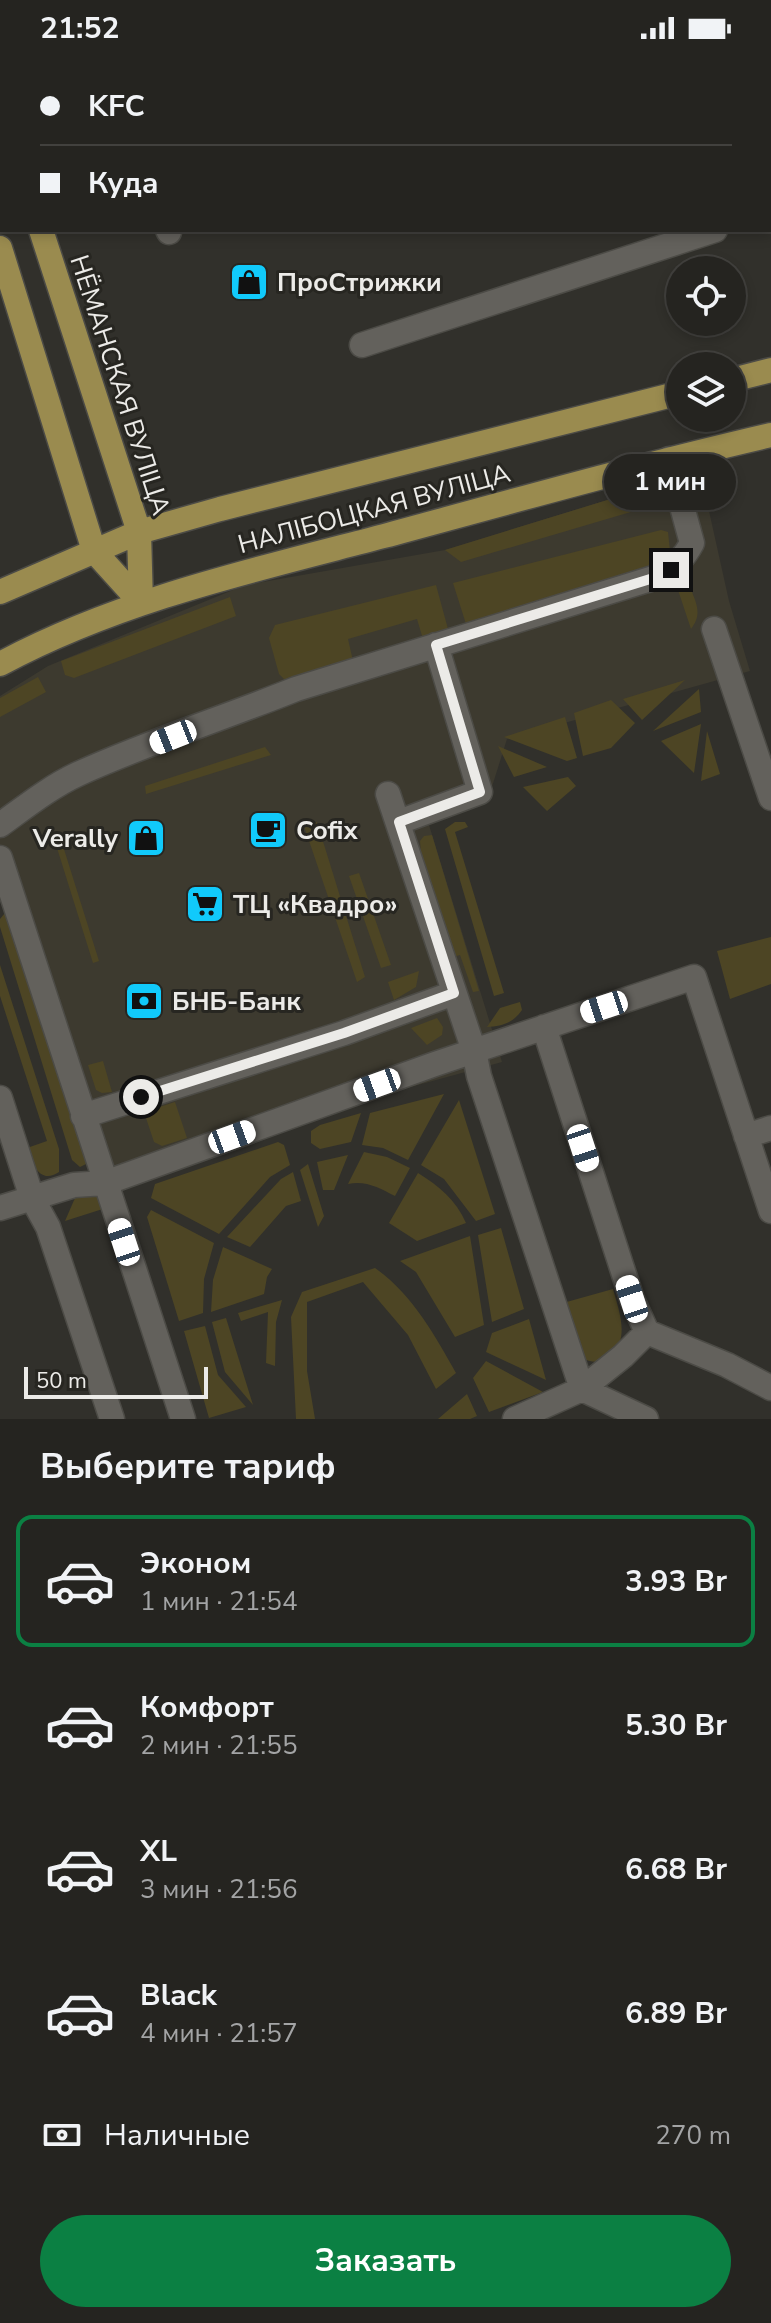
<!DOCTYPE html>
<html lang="ru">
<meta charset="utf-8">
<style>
:root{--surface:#252420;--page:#31302d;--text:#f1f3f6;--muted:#a3a4a5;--line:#42413e;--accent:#0b8043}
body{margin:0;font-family:"Nunito Sans",sans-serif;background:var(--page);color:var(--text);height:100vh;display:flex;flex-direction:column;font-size:30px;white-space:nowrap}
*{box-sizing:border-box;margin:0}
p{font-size:26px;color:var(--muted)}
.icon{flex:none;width:44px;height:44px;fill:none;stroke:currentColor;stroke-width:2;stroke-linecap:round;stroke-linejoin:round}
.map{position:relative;height:1363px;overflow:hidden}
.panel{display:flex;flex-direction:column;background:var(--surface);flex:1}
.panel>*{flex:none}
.top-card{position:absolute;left:0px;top:0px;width:772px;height:176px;box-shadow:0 4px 12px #0003,0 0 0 2px var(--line);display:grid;align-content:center;height:176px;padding:0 40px;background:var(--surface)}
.buttons{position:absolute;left:666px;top:200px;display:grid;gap:16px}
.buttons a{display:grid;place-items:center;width:80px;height:80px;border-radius:50%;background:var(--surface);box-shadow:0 4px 12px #0003,0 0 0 2px var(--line);font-size:40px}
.scale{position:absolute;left:24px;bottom:20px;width:184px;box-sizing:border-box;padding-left:8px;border:4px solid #ecebe8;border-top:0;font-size:22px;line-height:28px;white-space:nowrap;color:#ecebe8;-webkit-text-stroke:6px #272621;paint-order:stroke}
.end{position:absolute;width:36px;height:36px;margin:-18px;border:10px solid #ecebe8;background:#111;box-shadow:0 0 0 4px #111}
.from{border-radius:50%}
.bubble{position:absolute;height:56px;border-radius:28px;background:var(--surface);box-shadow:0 4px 12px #0003,0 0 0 2px var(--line);font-size:26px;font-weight:700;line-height:56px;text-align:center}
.car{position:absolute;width:24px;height:48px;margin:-24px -12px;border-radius:10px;box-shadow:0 0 6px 2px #0007;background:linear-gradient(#fff 24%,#345 0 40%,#fff 0 76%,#345 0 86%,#fff 0)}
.top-card b{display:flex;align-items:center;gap:28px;height:76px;font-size:30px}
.top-card b+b{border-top:2px solid var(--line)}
.top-card i{width:20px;height:20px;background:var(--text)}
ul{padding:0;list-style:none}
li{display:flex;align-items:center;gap:24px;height:132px;margin:0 16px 12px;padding:0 24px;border:4px solid transparent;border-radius:16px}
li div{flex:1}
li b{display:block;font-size:30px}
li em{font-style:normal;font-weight:700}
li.active{border-color:var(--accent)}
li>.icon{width:72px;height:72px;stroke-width:1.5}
h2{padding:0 40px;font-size:36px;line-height:96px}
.pay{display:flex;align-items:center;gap:20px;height:88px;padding:0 40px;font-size:30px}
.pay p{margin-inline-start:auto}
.button{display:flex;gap:16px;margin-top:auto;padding:16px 40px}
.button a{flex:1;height:92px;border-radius:48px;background:var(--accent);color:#fff;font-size:32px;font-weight:700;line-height:92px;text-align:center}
.status{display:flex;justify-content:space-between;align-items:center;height:56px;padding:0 40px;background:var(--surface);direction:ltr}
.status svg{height:22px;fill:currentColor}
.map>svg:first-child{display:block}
.built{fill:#3d3a2f}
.green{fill:#4d4524}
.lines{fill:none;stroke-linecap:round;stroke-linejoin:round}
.minor-casing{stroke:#4c4b46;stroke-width:27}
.major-casing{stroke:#4c4b46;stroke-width:27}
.minor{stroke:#63615c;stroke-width:24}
.major{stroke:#9a8b4f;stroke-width:24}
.route{stroke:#ecebe8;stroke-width:10}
.labels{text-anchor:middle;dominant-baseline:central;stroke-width:6;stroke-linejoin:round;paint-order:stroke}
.poi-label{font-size:26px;font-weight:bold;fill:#ecebe8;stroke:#272621;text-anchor:start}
.street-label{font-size:26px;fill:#ecebe8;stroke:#272621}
</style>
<div class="status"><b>21:52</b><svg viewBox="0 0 49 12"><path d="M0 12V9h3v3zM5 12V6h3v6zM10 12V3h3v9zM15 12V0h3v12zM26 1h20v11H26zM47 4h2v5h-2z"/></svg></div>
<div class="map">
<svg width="771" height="1363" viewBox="0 0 771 1363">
<rect width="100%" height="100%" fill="#31302b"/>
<path class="built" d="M701,419L729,545L750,615L507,683L490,737L434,764L429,769L502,1006L110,1113L0,817V640L48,610L245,529L445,494L643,433Z"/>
<path class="green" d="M643,433L665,438L668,445L461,506L445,494Z
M661,474L668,476L670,495L660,506L466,568L453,527Z
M436,529L448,573L423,583L417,563L348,583L353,605L287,626L279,618L269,582L275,569Z
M677,531L692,536C698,551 701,560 691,573Z
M230,541L236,560L74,622L65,619L61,605Z
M38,621L46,636L0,661V642Z
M685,624L642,664L623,643Z
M699,633L701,656L653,675Z
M611,644L635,667L611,692L583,700L574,657Z
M565,661L577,702L567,705L504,681Z
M701,668L694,717L661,685Z
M707,675L720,718L701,725Z
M498,690L547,711L514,721Z
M265,691L271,699L146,738L145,730Z
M568,721L576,730L547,755L523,731Z
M317,766L365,921L357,926L304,770Z
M455,766H465L468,771L455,776L504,937L494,940L445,773Z
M432,779L479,935L473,936L460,899L453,901L421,797L420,785L424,780Z
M63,790L99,905L93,907L57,792Z
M359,817L391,909L381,912L349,820Z
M9,852L90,1106L80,1111L72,1104L0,871V863Z
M771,881V928L730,943L717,895Z
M0,909L59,1093V1116C40,1129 32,1108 27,1092L47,1085L0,940Z
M419,915L416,931L394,944L388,926Z
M520,946L522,954C513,967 502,970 487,971L500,952Z
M437,962L443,971L442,979L427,989L411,972Z
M103,1005L112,1036L102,1037L96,1034L88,1009Z
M444,1038L408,1104L383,1092L362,1089L370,1057Z
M459,1044L495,1158L476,1165L444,1123L421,1109Z
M175,1046L187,1082L162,1090L154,1086L144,1056Z
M361,1057L351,1086L320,1093L311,1087V1075L320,1069Z
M278,1086L284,1089L290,1109L270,1121L219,1178L151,1142L155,1128Z
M364,1096L387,1101L410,1112L395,1140C380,1132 365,1124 348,1128Z
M348,1099L334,1134H323L317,1106Z
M308,1108L324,1160L318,1171L300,1114Z
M293,1116L301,1145L286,1150L250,1191L227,1181L281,1123Z
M418,1117C439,1130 456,1144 466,1167L417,1185L389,1167Z
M91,1136L107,1143L109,1151L65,1165L75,1142Z
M151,1154L214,1187L204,1223L203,1257L179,1265L147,1161Z
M501,1172L524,1253L492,1266L478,1179Z
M470,1180L484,1269L455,1281L416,1216L400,1205Z
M223,1191L272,1213L267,1221L264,1238L211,1256L213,1224Z
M375,1212C412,1238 434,1278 456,1317L436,1333L408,1279L363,1226L307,1246V1315L315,1363H296L291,1261L302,1236Z
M613,1233C619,1255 630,1282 611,1299C601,1308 593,1307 581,1302L563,1247Z
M282,1244L276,1266L275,1310L266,1307L268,1256L241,1265L238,1257Z
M226,1262L253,1349L225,1316L212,1266Z
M529,1263L546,1324L486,1296L492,1277Z
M205,1270L218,1319L246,1351L209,1362L184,1275Z
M486,1305L543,1336L489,1356L473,1322Z
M467,1338L477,1360L470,1363H438Z"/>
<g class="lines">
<g class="minor-casing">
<path id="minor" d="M115,0V2
M261,0V2
M583,0L584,2
M727,0V2
M770,142L771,146
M168,174L169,176
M362,289L715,174
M714,573L771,742
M388,738L474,995L479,1020L582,1333L515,1363
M399,766L480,736L436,589
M0,769C25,751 50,731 78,718C148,686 224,662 296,633L660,520C675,511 684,502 692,487L669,403
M0,802L183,1363
M544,971L632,1243L647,1276L727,1309L771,1332
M0,1042L32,1142L48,1171L112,1363
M83,1060L344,977L454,937
M746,1080L771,1072
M0,1152L74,1129L105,1127L435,1008L694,921L771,1155
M646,1363L582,1333L623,1300L647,1276"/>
</g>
<g class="major-casing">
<path id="major" d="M0,44L2,51
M41,174L139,476L141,547
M0,192L94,495L141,547
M732,324L771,314
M0,536L139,476L220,453L680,337
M0,608C119,544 254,514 384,480C513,445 641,409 771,379"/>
</g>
<use href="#minor" class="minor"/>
<use href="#major" class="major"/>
</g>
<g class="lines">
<path class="route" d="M141,1041L344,977L454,937L399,766L480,736L436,589L660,520L671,514"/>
</g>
<defs>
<g id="shop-square" transform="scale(2)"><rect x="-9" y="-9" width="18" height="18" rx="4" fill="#11cafb" stroke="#272621"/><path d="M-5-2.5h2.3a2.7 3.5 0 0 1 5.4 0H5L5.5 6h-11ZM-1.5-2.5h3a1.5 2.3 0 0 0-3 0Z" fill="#111"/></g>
<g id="cafe-square" transform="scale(2)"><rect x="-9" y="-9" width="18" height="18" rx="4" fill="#11cafb" stroke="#272621"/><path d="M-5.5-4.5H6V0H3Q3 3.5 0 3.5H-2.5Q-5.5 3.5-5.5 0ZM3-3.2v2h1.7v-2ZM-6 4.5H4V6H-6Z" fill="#111"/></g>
<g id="supermarket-square" transform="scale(2)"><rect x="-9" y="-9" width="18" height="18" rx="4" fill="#11cafb" stroke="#272621"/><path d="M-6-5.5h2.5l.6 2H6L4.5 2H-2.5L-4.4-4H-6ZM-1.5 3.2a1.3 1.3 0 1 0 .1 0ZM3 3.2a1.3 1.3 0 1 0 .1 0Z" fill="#111"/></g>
<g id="bank-square" transform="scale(2)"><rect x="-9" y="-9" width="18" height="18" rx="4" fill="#11cafb" stroke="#272621"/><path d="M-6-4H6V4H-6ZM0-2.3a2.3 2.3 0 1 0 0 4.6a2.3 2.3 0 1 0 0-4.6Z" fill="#111"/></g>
</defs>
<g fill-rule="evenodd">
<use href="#shop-square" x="249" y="226"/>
<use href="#cafe-square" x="268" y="774"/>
<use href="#shop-square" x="146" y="782"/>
<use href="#supermarket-square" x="205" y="848"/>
<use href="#bank-square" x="144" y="945"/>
</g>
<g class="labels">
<g class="poi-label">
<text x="277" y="226">ПроСтрижки</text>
<text x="296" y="774">Cofix</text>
<text x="118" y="782" text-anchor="end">Verally</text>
<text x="233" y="848">ТЦ «Квадро»</text>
<text x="172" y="945">БНБ-Банк</text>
</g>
<g class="street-label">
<text transform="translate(120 329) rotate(72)">НЁМАНСКАЯ ВУЛІЦА</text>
<text transform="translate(374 453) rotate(-15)">НАЛІБОЦКАЯ ВУЛІЦА</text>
</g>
</g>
</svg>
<div class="buttons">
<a><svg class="icon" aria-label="locate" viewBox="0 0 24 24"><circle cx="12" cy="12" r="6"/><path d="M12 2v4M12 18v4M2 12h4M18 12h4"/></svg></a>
<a><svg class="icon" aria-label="layers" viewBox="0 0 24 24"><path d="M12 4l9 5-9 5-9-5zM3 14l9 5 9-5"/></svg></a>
</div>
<div class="scale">50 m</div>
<i class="end from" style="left:141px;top:1041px"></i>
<i class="end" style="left:671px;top:514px"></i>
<div class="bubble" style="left:604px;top:398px;width:132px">1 мин</div>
<i class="car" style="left:173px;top:681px;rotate:248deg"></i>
<i class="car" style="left:604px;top:951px;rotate:252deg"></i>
<i class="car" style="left:377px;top:1029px;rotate:250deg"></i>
<i class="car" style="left:232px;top:1081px;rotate:70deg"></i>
<i class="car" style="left:583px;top:1092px;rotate:162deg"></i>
<i class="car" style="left:124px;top:1186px;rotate:342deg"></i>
<i class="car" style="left:632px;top:1243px;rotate:342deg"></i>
<div class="top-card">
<b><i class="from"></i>KFC</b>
<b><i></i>Куда</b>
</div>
</div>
<section class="panel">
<h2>Выберите тариф</h2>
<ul>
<li class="active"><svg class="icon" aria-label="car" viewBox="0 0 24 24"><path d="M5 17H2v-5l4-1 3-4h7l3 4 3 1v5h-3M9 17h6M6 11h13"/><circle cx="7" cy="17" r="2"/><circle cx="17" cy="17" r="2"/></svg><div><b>Эконом</b><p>1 мин · 21:54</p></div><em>3.93 Br</em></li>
<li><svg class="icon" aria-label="car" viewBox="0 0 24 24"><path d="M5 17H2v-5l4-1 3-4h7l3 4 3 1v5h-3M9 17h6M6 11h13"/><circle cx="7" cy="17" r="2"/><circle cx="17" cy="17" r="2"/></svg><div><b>Комфорт</b><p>2 мин · 21:55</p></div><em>5.30 Br</em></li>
<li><svg class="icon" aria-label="car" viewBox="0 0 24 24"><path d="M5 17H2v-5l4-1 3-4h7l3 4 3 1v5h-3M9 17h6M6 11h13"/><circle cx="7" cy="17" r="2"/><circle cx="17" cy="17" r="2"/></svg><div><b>XL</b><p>3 мин · 21:56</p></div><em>6.68 Br</em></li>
<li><svg class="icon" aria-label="car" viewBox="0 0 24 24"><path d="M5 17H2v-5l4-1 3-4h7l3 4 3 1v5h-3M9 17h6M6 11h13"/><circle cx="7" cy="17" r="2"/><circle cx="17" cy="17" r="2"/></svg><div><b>Black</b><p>4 мин · 21:57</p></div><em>6.89 Br</em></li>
</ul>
<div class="pay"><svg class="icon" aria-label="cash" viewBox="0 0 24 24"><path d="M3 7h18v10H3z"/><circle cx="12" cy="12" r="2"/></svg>Наличные<p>270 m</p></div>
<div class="button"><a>Заказать</a></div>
</section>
